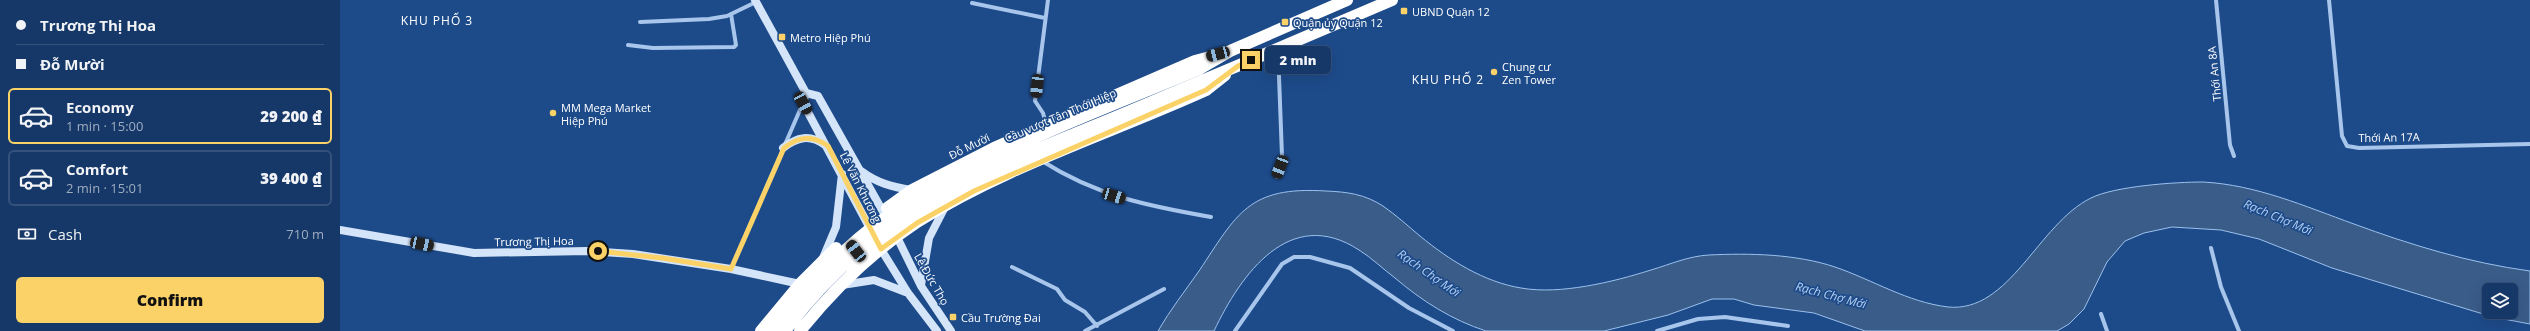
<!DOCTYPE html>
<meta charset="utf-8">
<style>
:root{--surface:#163868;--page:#234371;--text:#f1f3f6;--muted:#9eacc0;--line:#35527c;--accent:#fbd267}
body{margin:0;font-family:"Open Sans",sans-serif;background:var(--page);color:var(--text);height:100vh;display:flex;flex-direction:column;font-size:15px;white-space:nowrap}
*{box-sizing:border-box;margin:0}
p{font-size:13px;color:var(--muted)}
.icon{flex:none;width:22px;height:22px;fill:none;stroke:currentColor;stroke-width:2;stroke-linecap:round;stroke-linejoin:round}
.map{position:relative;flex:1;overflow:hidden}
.panel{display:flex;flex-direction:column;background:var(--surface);width:340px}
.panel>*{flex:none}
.banner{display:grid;align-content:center;height:88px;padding:0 16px;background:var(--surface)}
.fabs{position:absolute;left:2142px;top:283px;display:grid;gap:8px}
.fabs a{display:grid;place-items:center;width:36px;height:36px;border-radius:6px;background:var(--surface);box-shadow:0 4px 16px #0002,0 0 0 1px var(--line);font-size:20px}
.end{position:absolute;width:18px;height:18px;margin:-9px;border:5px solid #fbd267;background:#111;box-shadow:0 0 0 2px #111}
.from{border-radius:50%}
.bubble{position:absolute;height:28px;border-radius:6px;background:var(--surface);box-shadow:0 4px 16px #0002,0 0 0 1px var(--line);font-size:13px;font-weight:800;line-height:28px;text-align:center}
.car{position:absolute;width:12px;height:24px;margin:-12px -6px;border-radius:5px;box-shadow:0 0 3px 1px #0007;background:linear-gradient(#222 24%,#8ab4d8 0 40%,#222 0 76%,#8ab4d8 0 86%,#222 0)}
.banner b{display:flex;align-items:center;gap:14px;height:38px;font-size:15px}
.banner b+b{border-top:1px solid var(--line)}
.banner i{width:10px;height:10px;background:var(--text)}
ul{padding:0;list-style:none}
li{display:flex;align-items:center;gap:12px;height:56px;margin:0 8px 6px;padding:0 8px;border:2px solid var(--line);border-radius:6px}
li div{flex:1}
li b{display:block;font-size:15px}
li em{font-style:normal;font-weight:800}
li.active{border-color:var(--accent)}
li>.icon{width:36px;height:36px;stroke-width:1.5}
.pay{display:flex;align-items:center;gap:10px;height:44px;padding:0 16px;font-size:15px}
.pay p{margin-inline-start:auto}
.button{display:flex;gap:8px;margin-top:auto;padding:8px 16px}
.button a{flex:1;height:46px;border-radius:6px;background:var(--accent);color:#111;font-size:16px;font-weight:800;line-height:46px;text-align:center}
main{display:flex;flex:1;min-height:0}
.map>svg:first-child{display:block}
.water{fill:#3a5c89;stroke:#9bc1ee;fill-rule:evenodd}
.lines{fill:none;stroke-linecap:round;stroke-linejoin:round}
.street{stroke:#a8c6ec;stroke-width:4}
.secondary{stroke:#d4e4f9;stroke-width:8}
.highway{stroke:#fff;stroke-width:12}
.route{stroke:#fbd267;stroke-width:5}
.poi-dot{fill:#fbd267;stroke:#1d4b8a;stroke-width:1.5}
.labels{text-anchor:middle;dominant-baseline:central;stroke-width:3.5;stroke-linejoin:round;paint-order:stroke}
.poi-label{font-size:11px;fill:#fff;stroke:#1d4b8a;text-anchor:start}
.street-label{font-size:11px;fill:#fff;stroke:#1d4b8a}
.neighbourhood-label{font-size:12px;letter-spacing:1px;fill:#fff;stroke:#1d4b8a}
.water-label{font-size:12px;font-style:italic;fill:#b4d0f3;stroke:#1d4b8a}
</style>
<main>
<section class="panel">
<div class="banner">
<b><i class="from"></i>Trương Thị Hoa</b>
<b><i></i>Đỗ Mười</b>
</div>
<ul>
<li class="active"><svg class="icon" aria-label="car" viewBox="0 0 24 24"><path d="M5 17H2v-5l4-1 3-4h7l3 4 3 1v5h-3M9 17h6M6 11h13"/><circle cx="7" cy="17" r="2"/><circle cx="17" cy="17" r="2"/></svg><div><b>Economy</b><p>1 min · 15:00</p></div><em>29 200 ₫</em></li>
<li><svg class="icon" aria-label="car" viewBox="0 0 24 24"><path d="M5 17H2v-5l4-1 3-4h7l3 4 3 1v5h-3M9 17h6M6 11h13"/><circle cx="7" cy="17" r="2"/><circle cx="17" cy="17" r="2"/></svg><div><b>Comfort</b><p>2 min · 15:01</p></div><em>39 400 ₫</em></li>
</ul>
<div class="pay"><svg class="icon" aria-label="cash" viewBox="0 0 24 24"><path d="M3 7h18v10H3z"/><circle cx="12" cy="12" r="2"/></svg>Cash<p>710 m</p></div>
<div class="button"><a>Confirm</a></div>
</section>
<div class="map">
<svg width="2190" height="331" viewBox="0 0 2190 331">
<rect width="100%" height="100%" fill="#1d4b8a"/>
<path class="water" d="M1863,182C1917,185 1964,206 2014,224C2071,245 2130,263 2190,271V324L2153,317L1992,268L1919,239L1881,230L1832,227L1804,233L1785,241L1767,262L1744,309L1729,324L1717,331H1525L1474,313L1414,305L1394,299H1372L1328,315L1264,331H1146C1112,320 1082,301 1055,278C1043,269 1032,258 1019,250C950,205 901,274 874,331H818C830,310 845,291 859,271C897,214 908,186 986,191C1008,192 1024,194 1043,206C1056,215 1068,226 1080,236C1109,260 1144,282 1181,288C1220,295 1273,282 1311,270C1331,264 1349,256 1369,255C1410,253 1456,254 1495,267C1533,280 1567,302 1608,307C1670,313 1698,224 1751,198C1775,186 1836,182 1863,182ZM2149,290H2171V312H2149Z"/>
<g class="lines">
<path class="street" d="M1876,0L1890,145L1894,156
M1989,0L2002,136L2007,146L2019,148L2190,144
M632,3L705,18
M300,22L369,19L387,16L416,2
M288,45L313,48L394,47L396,45L391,14
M706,124L703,113L695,101L708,0
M702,161C757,196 808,206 871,217
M937,177L942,156L938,50
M1871,248L1881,287L1899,331
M672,267L717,289L725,300L745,312L757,326
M391,269L463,103
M1761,314L1767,331
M745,331L824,289
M895,331L942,264L954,257H970L1010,268L1069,308L1113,331
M1317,331L1358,319L1385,317L1448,326"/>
<path class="secondary" d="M415,0L466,93L463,103L533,234
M466,93L478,96L546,217
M443,148C457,137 470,134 485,145
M521,171C537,183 552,187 572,190
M0,230L134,253L247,251L293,254L391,269L460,284
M555,233L581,286L611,331
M539,246L568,293L597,331
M483,258L496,227L502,174
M502,285L534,280L568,293
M581,285L589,238L605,207"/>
<path class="highway" d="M547,208L572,190L654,148L855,61L874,56
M421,331L460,284L496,248
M433,331C465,291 499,251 541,221C635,155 753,114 859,69L890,51L1007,0
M445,331C536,208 648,170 783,114C873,76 962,39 1052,0
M460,331C493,290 533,251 577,222C666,166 771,133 866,90L885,75"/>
</g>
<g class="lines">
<path class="route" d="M258,251L322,258L391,269L444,148C459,136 472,135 488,146L541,249L577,223L634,191L866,90L898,66L911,60"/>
</g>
<g class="poi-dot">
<rect x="1060" y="7" width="8" height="8" rx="2"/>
<rect x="941" y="18" width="8" height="8" rx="2"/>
<rect x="438" y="33" width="8" height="8" rx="2"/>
<circle cx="1154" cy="72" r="4"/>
<circle cx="213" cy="113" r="4"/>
<rect x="609" y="313" width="8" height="8" rx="2"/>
</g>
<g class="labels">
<g class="poi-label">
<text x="1072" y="11">UBND Quận 12</text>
<text x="953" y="22">Quận ủy Quận 12</text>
<text x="450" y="37">Metro Hiệp Phú</text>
<text x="1162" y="66">Chung cư<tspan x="1162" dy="13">Zen Tower</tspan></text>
<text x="221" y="107">MM Mega Market<tspan x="221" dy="13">Hiệp Phú</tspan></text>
<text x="621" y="317">Cầu Trường Đai</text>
</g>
<g class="street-label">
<text transform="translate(1874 74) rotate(-96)">Thới An 8A</text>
<text transform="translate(720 115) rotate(-23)">Cầu vượt Tân Thới Hiệp</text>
<text transform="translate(2049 137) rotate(-1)">Thới An 17A</text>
<text transform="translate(629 146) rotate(-26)">Đỗ Mười</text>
<text transform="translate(521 187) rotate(63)">Lê Văn Khương</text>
<text transform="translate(194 241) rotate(-1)">Trương Thị Hoa</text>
<text transform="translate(592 279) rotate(60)">Lê Đức Thọ</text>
</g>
<g class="neighbourhood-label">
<text x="97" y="20">KHU PHỐ 3</text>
<text x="1108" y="79">KHU PHỐ 2</text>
</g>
<g class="water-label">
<text transform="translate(1938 217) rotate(23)">Rạch Chợ Mới</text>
<text transform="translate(1089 273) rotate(35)">Rạch Chợ Mới</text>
<text transform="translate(1491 295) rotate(15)">Rạch Chợ Mới</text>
</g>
</g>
</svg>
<div class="fabs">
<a><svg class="icon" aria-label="layers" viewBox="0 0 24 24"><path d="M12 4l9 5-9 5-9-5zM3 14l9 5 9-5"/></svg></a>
</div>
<i class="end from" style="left:258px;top:251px"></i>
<i class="end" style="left:911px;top:60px"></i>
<div class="bubble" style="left:925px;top:46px;width:66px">2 min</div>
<i class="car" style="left:878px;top:54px;rotate:255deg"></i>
<i class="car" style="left:697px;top:86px;rotate:186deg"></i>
<i class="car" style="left:463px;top:103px;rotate:151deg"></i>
<i class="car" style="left:940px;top:167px;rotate:201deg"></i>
<i class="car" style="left:774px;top:196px;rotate:107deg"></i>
<i class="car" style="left:82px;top:244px;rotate:102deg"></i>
<i class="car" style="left:516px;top:251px;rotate:322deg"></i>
</div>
</main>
